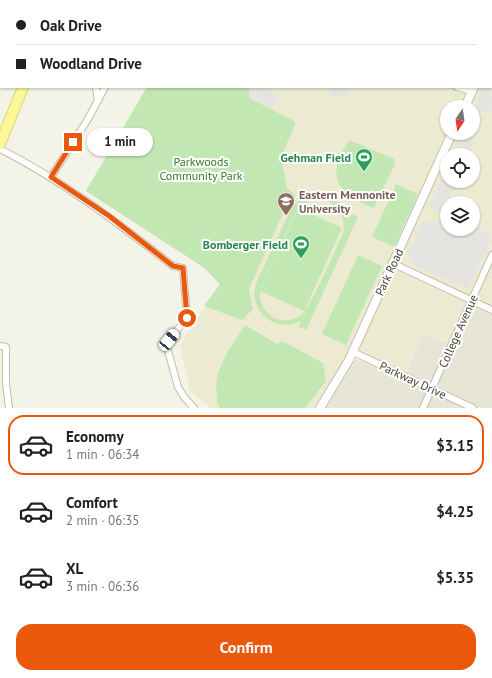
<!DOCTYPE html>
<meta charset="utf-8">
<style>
:root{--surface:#fff;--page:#f6f6f6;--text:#202124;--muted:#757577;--line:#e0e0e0;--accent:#ea580c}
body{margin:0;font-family:"PT Sans",sans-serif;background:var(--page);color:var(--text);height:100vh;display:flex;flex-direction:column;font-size:15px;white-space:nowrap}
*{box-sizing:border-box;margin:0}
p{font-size:13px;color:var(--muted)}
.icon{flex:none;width:22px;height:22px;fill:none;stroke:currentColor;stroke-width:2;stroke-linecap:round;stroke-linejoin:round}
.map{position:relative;height:408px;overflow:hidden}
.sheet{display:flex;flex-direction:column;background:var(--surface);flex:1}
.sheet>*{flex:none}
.hud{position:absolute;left:0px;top:0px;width:492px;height:88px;box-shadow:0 1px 3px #0004;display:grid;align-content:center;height:88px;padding:0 16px;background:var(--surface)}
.needle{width:26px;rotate:193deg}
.tools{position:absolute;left:440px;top:100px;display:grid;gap:8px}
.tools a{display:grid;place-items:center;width:40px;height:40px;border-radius:50%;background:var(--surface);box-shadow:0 1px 3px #0004;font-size:20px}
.end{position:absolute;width:18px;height:18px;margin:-9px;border:5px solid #ea580c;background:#fff;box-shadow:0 0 0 2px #fff}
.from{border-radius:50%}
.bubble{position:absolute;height:28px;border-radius:14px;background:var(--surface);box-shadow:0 1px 3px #0004;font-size:13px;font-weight:700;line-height:28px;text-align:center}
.car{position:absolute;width:12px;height:24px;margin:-12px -6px;border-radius:5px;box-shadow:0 0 3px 1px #0007;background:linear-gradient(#fff 24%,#345 0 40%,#fff 0 76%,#345 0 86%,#fff 0)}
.hud b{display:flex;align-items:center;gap:14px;height:38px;font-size:15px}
.hud b+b{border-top:1px solid var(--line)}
.hud i{width:10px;height:10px;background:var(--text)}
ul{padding:7px 0 0;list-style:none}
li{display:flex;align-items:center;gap:12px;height:60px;margin:0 8px 6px;padding:0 8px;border:2px solid transparent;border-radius:16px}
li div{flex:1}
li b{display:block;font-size:15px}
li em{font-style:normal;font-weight:700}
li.active{border-color:var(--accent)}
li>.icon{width:36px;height:36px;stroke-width:1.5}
.cta{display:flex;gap:8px;margin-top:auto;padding:8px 16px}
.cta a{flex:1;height:46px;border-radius:16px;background:var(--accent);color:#fff;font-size:16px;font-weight:700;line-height:46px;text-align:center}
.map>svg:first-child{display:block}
.residential{fill:#e7e6d6}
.education{fill:#ecebd2;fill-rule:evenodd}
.green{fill:#c2e7b2;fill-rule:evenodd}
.parking{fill:#e5e4e0}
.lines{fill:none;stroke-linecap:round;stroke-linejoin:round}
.minor-casing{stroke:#bfbdab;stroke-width:8}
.tertiary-casing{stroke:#bfbdab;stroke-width:10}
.primary-casing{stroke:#e1d968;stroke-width:12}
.minor{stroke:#fff;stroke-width:6}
.tertiary{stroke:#fff;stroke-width:8}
.primary{stroke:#fcf799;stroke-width:10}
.route{stroke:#ea580c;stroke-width:5}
.labels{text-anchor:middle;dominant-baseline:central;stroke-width:4;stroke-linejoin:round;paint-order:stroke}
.leisure-label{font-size:12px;font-weight:bold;fill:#27864d;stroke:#fff;text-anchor:end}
.park-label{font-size:12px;fill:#36782b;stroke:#fff}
.education-label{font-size:12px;font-weight:bold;fill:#785e54;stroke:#fff;text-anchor:start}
.street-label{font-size:12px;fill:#474437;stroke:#fff}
</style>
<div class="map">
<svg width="492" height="408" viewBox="0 0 492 408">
<rect width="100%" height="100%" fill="#f4f3e8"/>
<path class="residential" d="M474,305L492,313V408H326L356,359L403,379L424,333L455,346Z"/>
<path class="education" d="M138,0H492V306L470,296L449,343L424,333L405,373L351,348L338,373L316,408H210L190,391L180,345L220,284L203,267L86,191L147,87H491V1ZM447,107H473V133H447ZM447,155H473V181H447ZM447,203H473V229H447Z"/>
<path class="green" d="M147,87H249V98L296,122L281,157L287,188L296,196L286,207L249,289L253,309L242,320L204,306L220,284L203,267L86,191Z
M349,140L394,159L395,164L374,208C355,201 332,190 337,166C338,157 345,148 349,140Z
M396,184L418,194L394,247L372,237Z
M310,194C328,192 344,201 349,219L352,214L358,217L306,330L299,327L301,321C274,334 246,310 257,281L291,209L299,200ZM314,199C333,198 347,213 343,233C337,247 311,307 301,315C293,321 282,322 273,317C263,311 259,301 260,291L304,311L342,228L299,208L260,289L295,214L302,205Z
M358,255L382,266L346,345L322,334Z
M245,325L277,344L282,341L323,363L326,381L305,408H221C217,405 217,401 217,396C212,369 232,347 245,325Z"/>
<path class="parking" d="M491,79L492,112L483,111L475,115L473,114L483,87H491Z
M249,87H263L279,95L272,109L249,98Z
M331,87H352L348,98L328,95Z
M463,133H468L475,140L469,155H453Z
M447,169V181H457L442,214L429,207Z
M446,214L447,229H473V226L491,234L489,239L491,240L468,289L410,263L412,259L407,256L423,221L427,223L443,219Z"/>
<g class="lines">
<g class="minor-casing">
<path id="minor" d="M80,0L84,1
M96,87L98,101
M457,87L472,91
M0,149C63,181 118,223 173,266L183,268L187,318L169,340L167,347L178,387L184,397L194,408
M51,177L88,119L105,87
M394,264L492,310
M0,346L6,347V383L9,408
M353,352L473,408
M423,408L492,255"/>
</g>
<g class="tertiary-casing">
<path id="tertiary" d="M491,53L492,51
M465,107L474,87
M320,408L349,360L452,133"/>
</g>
<g class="primary-casing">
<path id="primary" d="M60,1V0
M0,144L23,87"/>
</g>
<use href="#minor" class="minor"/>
<use href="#tertiary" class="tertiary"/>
<use href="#primary" class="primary"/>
</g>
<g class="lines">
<path class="route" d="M73,142L51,177L109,216L173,266L183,268L187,318"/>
</g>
<defs>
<g id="stadium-pin" transform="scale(0.9)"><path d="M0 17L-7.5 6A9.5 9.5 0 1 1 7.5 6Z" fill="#2e9e5b" stroke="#fff"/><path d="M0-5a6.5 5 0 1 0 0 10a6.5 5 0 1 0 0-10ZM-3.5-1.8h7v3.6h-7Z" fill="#fff"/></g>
<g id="university-pin" transform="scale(0.9)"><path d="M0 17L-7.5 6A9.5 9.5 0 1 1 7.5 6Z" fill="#8d6e63" stroke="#fff"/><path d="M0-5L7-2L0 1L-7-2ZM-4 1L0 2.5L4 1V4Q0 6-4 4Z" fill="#fff"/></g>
</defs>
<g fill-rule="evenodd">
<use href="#stadium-pin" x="364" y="157"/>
<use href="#university-pin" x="286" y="201"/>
<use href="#stadium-pin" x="301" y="244"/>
</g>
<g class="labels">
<g class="leisure-label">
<text x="351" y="157">Gehman Field</text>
<text x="288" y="244">Bomberger Field</text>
</g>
<g class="park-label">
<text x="201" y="161">Parkwoods<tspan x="201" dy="14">Community Park</tspan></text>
</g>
<g class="education-label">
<text x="299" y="194">Eastern Mennonite<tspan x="299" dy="14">University</tspan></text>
</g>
<g class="street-label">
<text transform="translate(389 272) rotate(-65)">Park Road</text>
<text transform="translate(458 331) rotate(-66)">College Avenue</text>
<text transform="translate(413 380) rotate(25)">Parkway Drive</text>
</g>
</g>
</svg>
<div class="tools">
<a><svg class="needle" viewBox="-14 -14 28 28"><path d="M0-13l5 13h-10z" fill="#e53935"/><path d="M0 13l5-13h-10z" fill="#757577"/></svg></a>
<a><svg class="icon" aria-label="locate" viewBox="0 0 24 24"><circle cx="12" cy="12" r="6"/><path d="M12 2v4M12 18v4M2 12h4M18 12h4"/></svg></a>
<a><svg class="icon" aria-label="layers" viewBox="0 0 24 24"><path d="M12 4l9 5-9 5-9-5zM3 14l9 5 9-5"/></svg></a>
</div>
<i class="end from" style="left:187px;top:318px"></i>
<i class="end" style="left:73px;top:142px"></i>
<div class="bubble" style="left:87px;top:128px;width:66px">1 min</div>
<i class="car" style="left:169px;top:340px;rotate:39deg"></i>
<div class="hud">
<b><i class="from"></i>Oak Drive</b>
<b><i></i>Woodland Drive</b>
</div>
</div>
<section class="sheet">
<ul>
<li class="active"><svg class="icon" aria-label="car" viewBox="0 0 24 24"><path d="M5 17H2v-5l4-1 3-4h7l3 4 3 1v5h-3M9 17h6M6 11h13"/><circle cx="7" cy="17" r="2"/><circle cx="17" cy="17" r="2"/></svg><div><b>Economy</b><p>1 min · 06:34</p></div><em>$3.15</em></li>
<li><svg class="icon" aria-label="car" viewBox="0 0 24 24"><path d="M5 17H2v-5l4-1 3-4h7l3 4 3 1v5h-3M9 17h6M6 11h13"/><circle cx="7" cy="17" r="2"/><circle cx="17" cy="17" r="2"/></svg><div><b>Comfort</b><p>2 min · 06:35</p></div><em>$4.25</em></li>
<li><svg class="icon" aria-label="car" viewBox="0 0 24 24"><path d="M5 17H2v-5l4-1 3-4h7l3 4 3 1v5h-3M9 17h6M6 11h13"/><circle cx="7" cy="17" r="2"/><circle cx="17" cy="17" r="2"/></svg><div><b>XL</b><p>3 min · 06:36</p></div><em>$5.35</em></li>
</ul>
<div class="cta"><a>Confirm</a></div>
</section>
